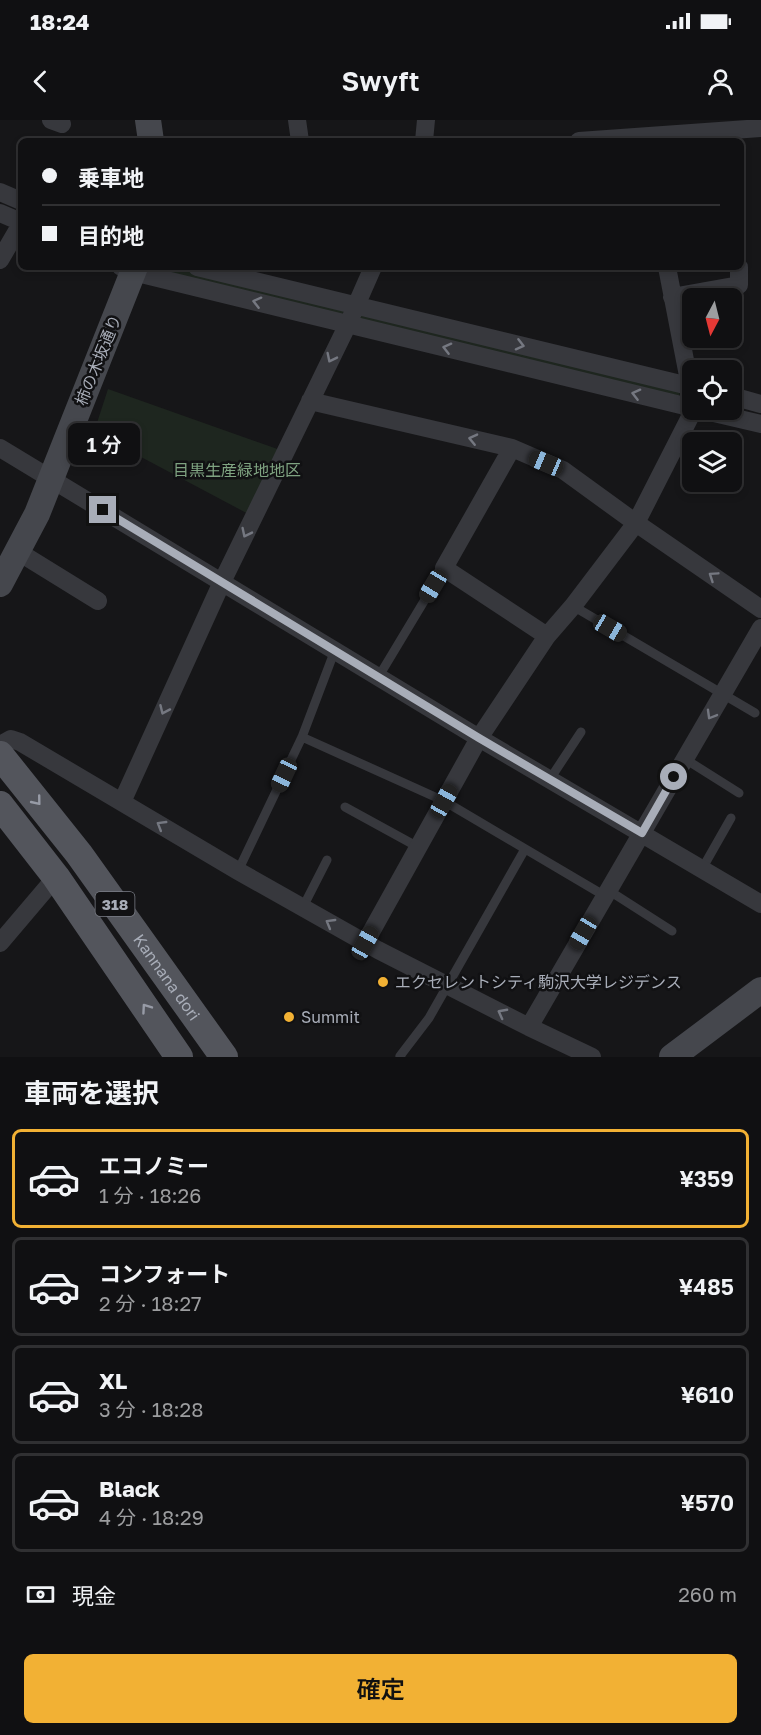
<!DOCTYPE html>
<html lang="ja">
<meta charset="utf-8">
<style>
:root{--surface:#101012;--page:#19191b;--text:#f1f3f6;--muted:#9c9d9f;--line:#303032;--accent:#f2b134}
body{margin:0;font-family:"Golos Text","Noto Sans JP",sans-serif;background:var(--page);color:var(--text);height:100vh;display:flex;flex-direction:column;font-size:22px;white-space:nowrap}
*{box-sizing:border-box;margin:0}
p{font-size:20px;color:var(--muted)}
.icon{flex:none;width:33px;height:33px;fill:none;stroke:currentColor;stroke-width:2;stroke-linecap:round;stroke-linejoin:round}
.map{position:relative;height:937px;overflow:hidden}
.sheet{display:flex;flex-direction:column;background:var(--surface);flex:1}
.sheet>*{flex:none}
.banner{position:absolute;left:18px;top:18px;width:726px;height:132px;border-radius:9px;box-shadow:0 3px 9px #0003,0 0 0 2px var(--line);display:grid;align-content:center;height:132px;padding:0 24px;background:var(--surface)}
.needle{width:39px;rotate:187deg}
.buttons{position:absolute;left:682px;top:168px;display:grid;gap:12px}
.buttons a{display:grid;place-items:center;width:60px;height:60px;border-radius:9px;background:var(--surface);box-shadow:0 3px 9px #0003,0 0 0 2px var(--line);font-size:30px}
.end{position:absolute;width:27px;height:27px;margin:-14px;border:8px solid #a8adb8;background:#111;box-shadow:0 0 0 3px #111}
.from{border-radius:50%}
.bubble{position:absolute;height:42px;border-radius:9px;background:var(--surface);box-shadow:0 3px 9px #0003,0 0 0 2px var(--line);font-size:20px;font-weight:600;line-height:42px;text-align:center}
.car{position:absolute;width:18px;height:36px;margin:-18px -9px;border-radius:8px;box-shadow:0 0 4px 2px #0007;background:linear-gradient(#222 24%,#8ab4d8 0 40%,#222 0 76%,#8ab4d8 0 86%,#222 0)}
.banner b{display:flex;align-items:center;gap:21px;height:57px;font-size:22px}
.banner b+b{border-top:2px solid var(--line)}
.banner i{width:15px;height:15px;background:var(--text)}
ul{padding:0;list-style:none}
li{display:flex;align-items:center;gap:18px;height:99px;margin:0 12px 9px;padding:0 12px;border:3px solid var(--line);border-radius:9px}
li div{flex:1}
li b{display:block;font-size:22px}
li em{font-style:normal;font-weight:600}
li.on{border-color:var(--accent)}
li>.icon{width:54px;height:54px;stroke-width:1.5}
h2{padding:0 24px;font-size:27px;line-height:72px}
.pay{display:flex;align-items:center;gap:15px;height:66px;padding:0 24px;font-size:22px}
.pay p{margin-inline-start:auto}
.cta{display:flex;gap:12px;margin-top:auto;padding:12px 24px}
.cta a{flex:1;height:69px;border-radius:9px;background:var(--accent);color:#111;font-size:24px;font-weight:600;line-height:69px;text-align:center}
.status{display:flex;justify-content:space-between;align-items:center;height:42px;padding:0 30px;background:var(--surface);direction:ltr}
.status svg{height:16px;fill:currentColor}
header{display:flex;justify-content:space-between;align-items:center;height:78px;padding:0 24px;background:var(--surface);font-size:27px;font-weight:600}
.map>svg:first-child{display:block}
.green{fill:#1e261f}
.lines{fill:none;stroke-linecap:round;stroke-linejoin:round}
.lane{stroke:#37383d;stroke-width:9}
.street{stroke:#37383d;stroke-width:18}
.secondary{stroke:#45474d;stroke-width:26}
.primary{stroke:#53555c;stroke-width:28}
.oneway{stroke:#757881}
.oneway2{stroke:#979ba6}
.route{stroke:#a8adb8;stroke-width:8}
.poi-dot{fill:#f2b134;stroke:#111113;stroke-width:2}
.labels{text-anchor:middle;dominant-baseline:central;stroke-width:5;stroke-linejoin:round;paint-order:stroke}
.shield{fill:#111113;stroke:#7b7e86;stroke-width:1.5}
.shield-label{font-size:15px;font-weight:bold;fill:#a8adb8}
.street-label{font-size:16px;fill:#a8adb8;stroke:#111113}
.park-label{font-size:16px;fill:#7fa381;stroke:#111113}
.poi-label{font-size:16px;fill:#a8adb8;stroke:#111113;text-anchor:start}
</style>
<div class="status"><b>18:24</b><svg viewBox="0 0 49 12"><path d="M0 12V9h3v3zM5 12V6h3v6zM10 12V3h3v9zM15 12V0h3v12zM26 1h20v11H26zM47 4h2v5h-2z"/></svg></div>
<header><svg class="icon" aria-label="back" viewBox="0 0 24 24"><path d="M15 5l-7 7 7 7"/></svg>Swyft<svg class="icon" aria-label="person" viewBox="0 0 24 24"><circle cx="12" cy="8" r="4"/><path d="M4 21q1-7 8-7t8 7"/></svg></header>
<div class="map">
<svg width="761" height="937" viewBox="0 0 761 937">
<rect width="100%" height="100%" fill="#161618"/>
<path class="green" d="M146,147H174L345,189L340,198Z
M362,193L680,270L679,278L357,201Z
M108,269L286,332L254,397L94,312Z"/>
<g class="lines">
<path class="lane" d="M573,486L755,593
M379,556L444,448
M302,617L444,681L605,776
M685,639L739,673
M550,659L581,612
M345,687L418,727
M702,749L731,698
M238,751L302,617L335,530
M608,770L672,811
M303,787L327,740
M401,937L400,936L429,898L525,729"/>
<path class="street" d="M51,0L62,4
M297,0L300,21
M424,21L426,0
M579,21L761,8
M0,72L21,81
M0,93L21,102
M0,140L21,104
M121,147L133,152L693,288
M197,147L693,267
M672,177L739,165V147
M732,276L761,284
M310,281L512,328L563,350L636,403L761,489
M701,290L761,304
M0,328L479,618L761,784
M512,328L444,448L547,516
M17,431L98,481
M0,625L11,619L20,622L238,751L378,830L529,907L592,937
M122,682L222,462L348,204L373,147
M0,823L56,757
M365,823L479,618L547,516L573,486L636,403L690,297V266L667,147
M529,907L761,508"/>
<path class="secondary" d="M148,0L151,21
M0,464L37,394L135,147
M672,937L761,870"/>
<g class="primary">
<path id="s1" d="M0,635L79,734L224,937"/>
<path d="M0,685L56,757L179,937"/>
</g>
</g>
<defs><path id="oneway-chevron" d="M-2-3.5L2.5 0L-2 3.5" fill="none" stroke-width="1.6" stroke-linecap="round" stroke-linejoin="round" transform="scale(1.5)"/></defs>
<g class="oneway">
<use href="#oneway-chevron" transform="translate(257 182) rotate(-166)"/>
<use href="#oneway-chevron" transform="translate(520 225) rotate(14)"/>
<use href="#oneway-chevron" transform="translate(447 228) rotate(-166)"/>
<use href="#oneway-chevron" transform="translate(331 238) rotate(116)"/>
<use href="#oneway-chevron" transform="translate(636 274) rotate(-166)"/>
<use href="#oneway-chevron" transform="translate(473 319) rotate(-167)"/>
<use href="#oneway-chevron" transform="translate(246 413) rotate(116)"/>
<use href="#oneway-chevron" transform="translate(713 456) rotate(-146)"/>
<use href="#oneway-chevron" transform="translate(164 590) rotate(114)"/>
<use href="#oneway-chevron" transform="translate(711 595) rotate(120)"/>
<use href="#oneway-chevron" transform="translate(161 705) rotate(-149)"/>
<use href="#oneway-chevron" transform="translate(330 803) rotate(-150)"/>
<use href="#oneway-chevron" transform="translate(502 893) rotate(-152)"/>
</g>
<g class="oneway2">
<use href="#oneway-chevron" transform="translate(37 681) rotate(51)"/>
<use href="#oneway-chevron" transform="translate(146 888) rotate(-125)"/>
</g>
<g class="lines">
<path class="route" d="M103,390L479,618L642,713L674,657"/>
</g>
<g class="poi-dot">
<circle cx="383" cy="862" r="6"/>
<circle cx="289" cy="897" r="6"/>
</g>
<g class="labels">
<rect class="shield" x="95.5" y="772" width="39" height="24" rx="4.5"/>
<g class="shield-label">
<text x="115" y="784">318</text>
</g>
<g class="street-label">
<text transform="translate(98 240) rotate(-68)">柿の木坂通り</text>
<text stroke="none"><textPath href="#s1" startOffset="278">Kannana dori</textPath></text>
</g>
<g class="park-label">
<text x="237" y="350">目黒生産緑地地区</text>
</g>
<g class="poi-label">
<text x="395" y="862">エクセレントシティ駒沢大学レジデンス</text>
<text x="301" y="897">Summit</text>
</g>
</g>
</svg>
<div class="buttons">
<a><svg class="needle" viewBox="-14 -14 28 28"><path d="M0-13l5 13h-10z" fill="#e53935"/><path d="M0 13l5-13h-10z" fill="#9c9d9f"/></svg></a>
<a><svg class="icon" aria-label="locate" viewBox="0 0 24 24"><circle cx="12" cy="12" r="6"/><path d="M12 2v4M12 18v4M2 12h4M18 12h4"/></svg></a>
<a><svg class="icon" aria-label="layers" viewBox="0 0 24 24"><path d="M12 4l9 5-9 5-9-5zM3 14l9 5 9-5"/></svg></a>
</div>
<i class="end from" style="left:674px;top:657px"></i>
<i class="end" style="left:103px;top:390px"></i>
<div class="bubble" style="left:68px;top:303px;width:72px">1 分</div>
<i class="car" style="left:546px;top:343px;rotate:293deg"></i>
<i class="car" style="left:433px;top:466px;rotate:211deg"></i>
<i class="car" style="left:610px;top:508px;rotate:120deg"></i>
<i class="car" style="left:284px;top:655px;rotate:205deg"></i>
<i class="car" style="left:444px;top:681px;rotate:29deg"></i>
<i class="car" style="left:583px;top:813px;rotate:210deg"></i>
<i class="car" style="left:365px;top:823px;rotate:29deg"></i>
<div class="banner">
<b><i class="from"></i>乗車地</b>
<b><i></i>目的地</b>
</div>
</div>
<section class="sheet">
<h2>車両を選択</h2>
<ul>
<li class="on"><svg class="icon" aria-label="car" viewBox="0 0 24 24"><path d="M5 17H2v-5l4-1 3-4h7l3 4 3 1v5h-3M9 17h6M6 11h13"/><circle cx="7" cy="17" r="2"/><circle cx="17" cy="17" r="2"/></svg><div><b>エコノミー</b><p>1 分 · 18:26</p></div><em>¥359</em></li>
<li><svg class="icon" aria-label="car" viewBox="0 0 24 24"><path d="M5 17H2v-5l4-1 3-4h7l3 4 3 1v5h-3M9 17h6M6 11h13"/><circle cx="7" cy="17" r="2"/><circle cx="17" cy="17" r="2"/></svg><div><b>コンフォート</b><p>2 分 · 18:27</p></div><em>¥485</em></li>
<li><svg class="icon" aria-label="car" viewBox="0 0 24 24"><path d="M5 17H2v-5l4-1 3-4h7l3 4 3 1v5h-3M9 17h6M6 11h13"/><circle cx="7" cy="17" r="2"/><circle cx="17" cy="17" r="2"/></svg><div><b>XL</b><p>3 分 · 18:28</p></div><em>¥610</em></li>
<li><svg class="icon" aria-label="car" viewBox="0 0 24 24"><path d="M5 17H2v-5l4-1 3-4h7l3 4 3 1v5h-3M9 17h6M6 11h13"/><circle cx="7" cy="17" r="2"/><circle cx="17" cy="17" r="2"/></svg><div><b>Black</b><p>4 分 · 18:29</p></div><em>¥570</em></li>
</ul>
<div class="pay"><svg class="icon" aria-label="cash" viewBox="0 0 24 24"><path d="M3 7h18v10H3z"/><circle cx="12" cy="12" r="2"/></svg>現金<p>260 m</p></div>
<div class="cta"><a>確定</a></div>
</section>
